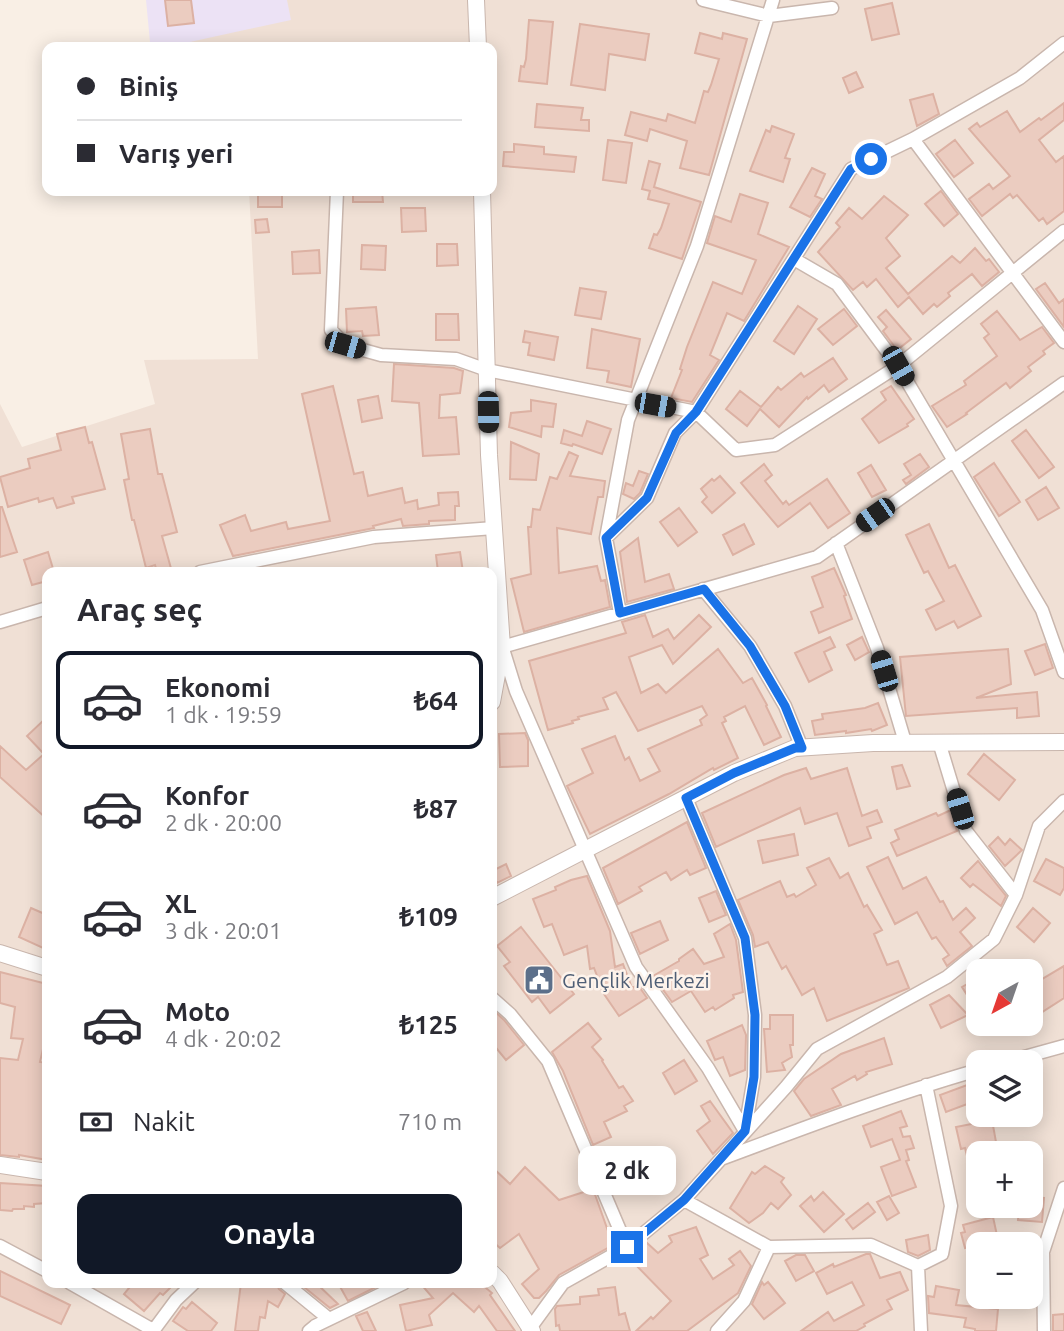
<!DOCTYPE html>
<html lang="tr">
<meta charset="utf-8">
<style>
:root{--surface:#fff;--page:#f7f7f7;--text:#2b2b33;--muted:#7c7c81;--line:#e1e1e2;--accent:#111827}
body{margin:0;font-family:Ubuntu,sans-serif;background:var(--page);color:var(--text);height:100vh;display:flex;flex-direction:column;font-size:26px;white-space:nowrap}
*{box-sizing:border-box;margin:0}
p{font-size:23px;color:var(--muted)}
.icon{flex:none;width:38px;height:38px;fill:none;stroke:currentColor;stroke-width:2;stroke-linecap:round;stroke-linejoin:round}
.map{position:relative;flex:1;overflow:hidden}
.details{position:absolute;left:42px;top:567px;width:455px;height:721px;display:flex;flex-direction:column;background:var(--surface);border-radius:14px;box-shadow:0 4px 18px #0003}
.details>*{flex:none}
.banner{position:absolute;left:42px;top:42px;width:455px;height:154px;border-radius:14px;box-shadow:0 4px 18px #0003;display:grid;align-content:center;height:154px;padding:0 35px;background:var(--surface)}
.needle{width:46px;rotate:220deg}
.controls{position:absolute;left:966px;top:959px;display:grid;gap:14px}
.controls a{display:grid;place-items:center;width:77px;height:77px;border-radius:14px;background:var(--surface);box-shadow:0 4px 18px #0003;font-size:35px}
.end{position:absolute;width:32px;height:32px;margin:-16px;border:9px solid #1a73e8;background:#fff;box-shadow:0 0 0 4px #fff}
.from{border-radius:50%}
.bubble{position:absolute;height:49px;border-radius:14px;background:var(--surface);box-shadow:0 4px 18px #0003;font-size:23px;font-weight:600;line-height:49px;text-align:center}
.car{position:absolute;width:21px;height:42px;margin:-21px -10px;border-radius:9px;box-shadow:0 0 5px 2px #0007;background:linear-gradient(#222 24%,#8ab4d8 0 40%,#222 0 76%,#8ab4d8 0 86%,#222 0)}
.banner b{display:flex;align-items:center;gap:24px;height:66px;font-size:26px}
.banner b+b{border-top:2px solid var(--line)}
.banner i{width:18px;height:18px;background:var(--text)}
ul{padding:0;list-style:none}
li{display:flex;align-items:center;gap:21px;height:98px;margin:0 14px 10px;padding:0 21px;border:4px solid transparent;border-radius:14px}
li div{flex:1}
li b{display:block;font-size:26px}
li em{font-style:normal;font-weight:600}
li.current{border-color:var(--accent)}
li>.icon{width:63px;height:63px;stroke-width:1.5}
h2{padding:0 35px;font-size:32px;line-height:84px}
.pay{display:flex;align-items:center;gap:18px;height:77px;padding:0 35px;font-size:26px}
.pay p{margin-inline-start:auto}
.button{display:flex;gap:14px;margin-top:auto;padding:14px 35px}
.button a{flex:1;height:80px;border-radius:14px;background:var(--accent);color:#fff;font-size:28px;font-weight:600;line-height:80px;text-align:center}
.map>svg:first-child{display:block}
.residential{fill:#f0e0d5;fill-rule:evenodd}
.education{fill:#ece2f5}
.building{fill:#ebccc0;stroke:#dcb1a3;stroke-width:2}
.lines{fill:none;stroke-linecap:round;stroke-linejoin:round}
.minor-casing{stroke:#c9b6ad;stroke-width:15}
.tertiary-casing{stroke:#c9b6ad;stroke-width:18}
.minor{stroke:#fff;stroke-width:12}
.tertiary{stroke:#fff;stroke-width:16}
.route{stroke:#1a73e8;stroke-width:9}
.labels{text-anchor:middle;dominant-baseline:central;stroke-width:5;stroke-linejoin:round;paint-order:stroke}
.service-label{font-size:21px;fill:#4e5e75;stroke:#fdf3eb;text-anchor:start}
</style>
<div class="map">
<svg width="1064" height="1331" viewBox="0 0 1064 1331">
<rect width="100%" height="100%" fill="#f9efe5"/>
<path class="residential" d="M148,0H1064V1331H0V404L22,447L155,404L144,360L258,359L249,191H492V47H158ZM47,572H492V1283H47ZM978,971H1031V1024H978ZM978,1062H1031V1115H978ZM978,1153H1031V1206H978ZM978,1244H1031V1297H978Z"/>
<path class="education" d="M146,0H287L291,20L167,47H156L150,42Z"/>
<path class="building" d="M165,0H191L194,23L168,26Z
M892,3L899,34L872,40L865,9Z
M529,20L553,22L547,84L519,81L521,66L524,67L526,59Z
M580,24L649,34L645,60L609,54L605,90L571,85Z
M700,33L722,39L723,33L747,39L709,175L680,168L687,141L650,129L647,141L625,135L631,112L666,121L668,114L695,123L704,91L708,92L711,85L719,59L695,53Z
M856,72L863,87L849,93L843,78Z
M933,94L939,114L917,126L910,100Z
M1064,103V120L1039,140L1056,162L1064,156V211L1047,224L1043,218L1039,221L1017,195L1013,198L1010,194L982,216L969,199L989,184L993,189L1010,176L969,129L977,123L980,127L1007,111L1020,132L1039,118L1041,120Z
M537,104L583,108L581,120H589V131L535,127Z
M772,126L794,134L785,158L790,159L783,182L750,171L766,130L770,132Z
M608,140L632,143L626,183L603,180Z
M955,140L973,163L954,177L936,154Z
M514,144L544,147V154L576,157L574,172L503,166L504,152H514Z
M649,161L660,164L654,187L701,202L682,259L649,248L654,234L657,235L661,228L669,204L648,199L650,191L642,189Z
M812,168L825,174L815,196L822,199L810,217L790,207Z
M258,191H282V207H258Z
M353,191H382L383,202H353Z
M941,191L958,214L944,226L925,204Z
M740,194L768,203L758,234L789,247L744,321L727,313L710,355L719,360L692,402L671,398L682,370L680,369L687,347L713,282L742,294L756,260L707,243L715,216L731,222Z
M884,196L908,215L886,238L900,256L886,268L908,294L952,256L960,263L975,248L986,261L989,259L999,272L982,286L972,274L948,293L950,296L937,307L934,304L923,314L909,297L898,307L876,279L867,287L863,282L853,290L818,252L840,227L836,223L849,208L862,219Z
M401,208H425L426,231L402,232Z
M267,219L269,232L256,233L255,220Z
M437,244H457L458,265L437,266Z
M362,245L386,246L385,270L361,269Z
M319,250L320,273L293,274L292,252Z
M1045,283L1059,303L1064,299V327L1036,289Z
M580,288L606,292L601,319L575,315Z
M798,306L817,319L794,354L774,341Z
M376,307L379,335L363,336L362,331L347,332L346,309Z
M844,309L857,326L833,345L818,329Z
M886,310L911,339L897,350L883,331L887,327L878,317Z
M997,311L1020,340L1042,327L1054,343L1043,351L1045,354L1028,367L1031,371L1010,388L1006,383L966,413L967,414L947,427L932,406L966,385L964,381L997,356L984,338L989,334L981,324Z
M436,314H458L459,340H436Z
M592,329L640,339L631,387L607,382L609,371L587,368Z
M525,331L558,337L554,360L528,355L530,343L523,342Z
M833,358L847,379L829,392L824,385L808,399L807,397L779,427L760,409L747,426L726,409L740,391L761,407L778,387L781,390L801,373L804,377Z
M394,364L454,368L463,371L460,393L440,395L439,418L456,417L459,454L423,456L419,403L392,401Z
M333,386L354,474L363,472L368,496L402,488L405,503L417,500L418,509L439,505L438,493L458,492L459,506H455V520L429,521V524L403,526L401,519L373,526L374,528L233,556L220,525L245,515L251,531L286,522L288,529L330,521L302,394Z
M891,386L914,419L907,424L908,426L879,443L862,419L886,400L881,392Z
M378,396L382,418L362,422L358,400Z
M531,400L556,404L553,427L542,426L541,437L509,427L511,413L531,411Z
M587,421L611,429L602,454L573,444L572,446L561,443L564,430L582,436Z
M85,427L89,443L92,442L105,489L72,497L74,503L57,508L53,498L39,502L38,498L8,507L0,477L30,468L28,459L61,450L57,434Z
M150,429L158,474H162L177,532L162,536L172,572H157L155,565L146,568L134,520H132L124,480L129,479L121,434Z
M1026,430L1054,467L1039,478L1012,441Z
M511,442L539,454L536,480L510,479Z
M569,452L578,456L570,476L605,481L603,497H598L591,534L557,528L559,573L597,566L601,581L605,580L610,607L524,632L511,579L531,574L528,527H531L533,509L540,510L550,477L557,479Z
M920,454L929,467L906,484L903,480L911,475L904,464Z
M994,463L1020,502L999,516L974,477Z
M764,464L772,475L765,481L783,504L786,501L789,505L827,479L850,513L828,528L810,503L778,527L741,483Z
M871,465L886,490L872,497L858,473Z
M639,471L648,474L640,493L634,499L623,494L626,483L633,486Z
M720,476L735,493L712,513L702,502L707,497L701,489L712,479L714,481Z
M1046,487L1059,508L1038,520L1026,500Z
M0,507H2L17,552L0,557Z
M679,508L697,532L678,546L660,522Z
M744,524L754,544L733,555L723,535Z
M929,524L949,568L955,565L981,616L958,628L954,621L936,630L926,610L944,601L928,571L924,573L906,535Z
M638,538L645,582L669,574L674,589L627,602L620,552Z
M48,552L54,572H47V581L32,585L24,560Z
M460,552L463,572H438L436,555Z
M834,568L846,595L844,596L852,619L819,633L811,612L823,607L812,577Z
M645,615L653,637L668,629L674,639L699,615L711,627L673,664L662,645L629,657L641,693L658,684L666,693L718,649L743,683L752,678L767,705L766,706L781,737L764,745L745,706L724,717L726,721L722,723L738,758L714,770L713,768L669,794L590,834L567,786L593,773L582,749L615,736L625,760L629,757L640,781L660,771L648,749L702,725L700,720L707,715L702,706L638,731L616,692L603,698L608,709L578,717L579,719L572,721L573,723L548,730L529,661L626,633L622,622Z
M830,637L835,647L824,652L832,670L809,682L795,653Z
M862,637L869,652L855,660L847,645Z
M1045,644L1053,668L1035,675L1025,651Z
M1008,649L1011,684L976,698L1037,692L1039,716L1017,718V708L906,716L900,657Z
M878,703L887,725L872,731L871,729L846,733V731L815,735L812,721L823,719L822,714L865,708Z
M47,717V819L0,777V746L26,770L44,754L27,736Z
M525,733L528,740V766L500,767L499,734Z
M984,754L1015,780L999,800L968,774Z
M902,765L910,786L897,789L892,767Z
M806,768L811,779L847,768L862,816L877,810L882,822L867,827L871,838L849,846L837,813L805,824L800,808L716,847L702,813L784,775Z
M951,810L957,831L897,856L891,843L899,839L895,830L936,813L938,816Z
M687,822L706,868L690,875L687,870L671,880L666,872L639,887L642,891L618,904L603,868Z
M794,834L798,855L763,863L758,841Z
M998,837L1005,845L1010,839L1022,850L1005,866L989,846Z
M888,857L903,889L926,877L940,902L943,901L953,920L966,908L975,918L960,932L972,946L947,966L943,959L949,955L936,937L932,939L917,912L895,924L867,867Z
M829,858L840,878L848,873L864,907L867,905L882,930L874,934L887,965L898,961L909,988L827,1021L814,988L802,995L786,966L782,969L768,942L755,947L753,935L738,900L780,881L787,897L794,894L796,897L816,885L807,868Z
M1046,859L1064,868V888L1060,895L1034,881Z
M978,861L1006,896L1001,906L973,884L970,887L961,878Z
M506,864L511,876L497,883L492,871Z
M587,876L610,931L615,967L623,964L632,988L638,985L647,998L619,1016L604,994L594,968L590,969L587,946L564,955L552,924L544,927L533,899L556,890L555,887L571,880Z
M716,891L726,915L709,922L699,898Z
M31,908L47,915V937L43,948L19,937Z
M1033,908L1050,923L1034,942L1017,927Z
M660,921L668,940L640,954L631,933Z
M730,924L736,940L743,992L733,995L734,998L715,1010L713,1007L705,1012L691,991L672,1002L653,976L679,961V959L693,949L704,964L724,957L714,934Z
M521,927L574,994L550,1013L538,997L532,1002L504,966L510,962L497,946Z
M1064,966V998L1036,1016L1031,1007V991L1041,985L1039,981Z
M0,972L47,984V1032L40,1062L47,1063V1160L19,1155V1157L0,1155V1058L18,1060L23,1039L11,1038L15,1007L0,1003Z
M978,978V1012L962,987Z
M949,995L968,1015L941,1028L930,1005Z
M492,1009L504,1020L524,1045L506,1060L492,1043Z
M770,1015H793V1045H790L792,1057L782,1063L785,1070L767,1072L764,1029H770Z
M588,1023L601,1039L592,1047L603,1060L602,1061L619,1088L623,1086L633,1101L624,1106L627,1111L604,1122L611,1137L593,1145L563,1071L552,1052Z
M742,1025L746,1035L745,1070L730,1076L723,1057L715,1060L707,1041Z
M884,1038L892,1064L866,1072L867,1074L857,1080L855,1076L832,1089L841,1105L811,1116L794,1091L804,1079L841,1054Z
M684,1060L697,1081L675,1094L663,1073Z
M978,1081V1100L946,1112L940,1095Z
M710,1101L733,1133L713,1154L697,1131L710,1121L701,1106Z
M901,1111L907,1126L900,1128L903,1137L910,1136L914,1148L906,1150L909,1160L906,1161L916,1187L892,1196L881,1167L900,1160L892,1139L871,1147L863,1126Z
M992,1120L996,1142L985,1144L988,1153H978V1184H974L965,1148L961,1149L956,1127Z
M765,1166L784,1178L781,1182L791,1195L778,1209L771,1203L763,1213L749,1223L730,1208L752,1172L755,1174Z
M492,1167L510,1184L525,1167L559,1200L593,1189L613,1245L559,1275L546,1291L539,1298H534L522,1284L539,1269L519,1234L500,1248L492,1241Z
M0,1183L47,1186V1203L34,1204V1207L24,1206V1209H13L12,1211L0,1210Z
M823,1192L844,1214L824,1232L800,1206L811,1196L814,1201Z
M889,1196L899,1213L887,1220L877,1202Z
M1031,1197L1044,1198L1042,1222L1018,1220L1019,1206H1031Z
M868,1203L875,1212L853,1229L846,1220Z
M993,1217L998,1240L965,1248L961,1233L965,1232L963,1225Z
M696,1227L708,1255L700,1259L713,1279L734,1265L729,1259L740,1251L751,1266L738,1293L687,1331H636L651,1317L653,1319L671,1301L631,1260L647,1243L658,1253L672,1242L669,1236Z
M928,1235L930,1250L918,1256L908,1252L906,1240Z
M866,1254H870L880,1278L900,1272L908,1290L887,1300L892,1309L864,1324L865,1326L856,1331H801L828,1312L834,1321L864,1305L852,1282L827,1294L816,1273L833,1264L834,1267Z
M796,1255H805L814,1271L796,1281L785,1261Z
M0,1271L70,1305L61,1324L0,1296Z
M762,1282L764,1285L768,1282L785,1303L764,1319L752,1304Z
M133,1283H175L163,1295L160,1293L144,1311L124,1294Z
M241,1283H276L279,1289L285,1294L278,1307L268,1301L265,1318L260,1317L258,1331H235Z
M299,1283H316L338,1304L330,1308Z
M338,1283H384L348,1301Z
M420,1283H480L492,1293L490,1295L515,1331H497L479,1306L474,1312L453,1293L429,1315L432,1325L406,1331L400,1305L433,1298Z
M936,1286L959,1290L956,1305L998,1309L996,1331H975V1329L964,1327L966,1318L929,1313L928,1296L934,1297Z
M615,1287L619,1315L625,1313L630,1331H560L559,1325L556,1326L555,1309L557,1306L580,1304V1297L599,1295L598,1289Z
M192,1302L217,1323L211,1331H188L173,1321L183,1307L186,1309Z
M367,1312L376,1331H363L356,1316Z
M1064,1314V1331H1053V1315Z"/>
<g class="lines">
<g class="minor-casing">
<path id="minor" d="M703,0L769,16L832,8
M913,139L1064,342
M337,191L331,330L345,345L381,355L456,359L487,370L696,412L736,450L775,445L898,366L1064,231
M794,259L837,284L898,366L1042,610L1064,672
M606,538L647,498L675,433L696,412L851,169L913,139L1020,78L1064,43
M836,543L877,648L905,742
M200,572L374,537L494,528
M703,589L750,646L785,706L802,748
M620,613L606,538L628,420L697,246L773,0
M0,622L47,608
M503,649L516,691L636,967L708,1068L745,1131
M492,653L502,647L817,557L1064,383
M939,742L966,831L1016,895
M686,798L745,938L755,1015L754,1077L745,1130
M492,998L510,1014L548,1061L627,1247
M1006,1062L1064,1046
M721,1159C806,1127 891,1095 978,1070
M684,1200L769,1247L871,1245L918,1266L942,1254L951,1206L926,1085
M0,1246L47,1271
M918,1266L921,1331
M70,1283L153,1330
M285,1283L329,1319
M153,1331L176,1300L194,1283
M309,1331L315,1326L404,1283
M528,1331L563,1283L627,1247L684,1200L786,1087L817,1049L947,977L994,939L1016,895L1039,826L1064,801
M717,1331L744,1301L769,1247
M1044,1331L1043,1252L1064,1188"/>
</g>
<g class="tertiary-casing">
<path id="tertiary" d="M476,0L478,47
M482,191L489,455L502,647L492,702
M492,898L734,773L795,748L873,743L1064,742
M0,953L47,968
M0,1165L47,1172
M492,1273L500,1281L532,1331"/>
</g>
<use href="#minor" class="minor"/>
<use href="#tertiary" class="tertiary"/>
</g>
<g class="lines">
<path class="route" d="M627,1247L684,1200L745,1131L754,1077L755,1015L745,938L686,798L734,773L795,748H802L785,706L750,646L704,589L620,613L606,538L647,498L676,433L696,412L851,169L871,159"/>
</g>
<defs>
<g id="civic-square" transform="scale(1.575)"><rect x="-9" y="-9" width="18" height="18" rx="4" fill="#5c6f8a" stroke="#fdf3eb"/><path d="M-.6-6.5H3V-4.5H.6V-3L4-1V1h2V6H-6V1h2V-1L-.6-3ZM-1.2 2.5V6h2.4V2.5Z" fill="#fff"/></g>
</defs>
<g fill-rule="evenodd">
<use href="#civic-square" x="539" y="980"/>
</g>
<g class="labels">
<g class="service-label">
<text x="562" y="980">Gençlik Merkezi</text>
</g>
</g>
</svg>
<div class="controls">
<a><svg class="needle" viewBox="-14 -14 28 28"><path d="M0-13l5 13h-10z" fill="#e53935"/><path d="M0 13l5-13h-10z" fill="#7c7c81"/></svg></a>
<a><svg class="icon" aria-label="layers" viewBox="0 0 24 24"><path d="M12 4l9 5-9 5-9-5zM3 14l9 5 9-5"/></svg></a>
<a>+</a>
<a>−</a>
</div>
<i class="end from" style="left:871px;top:159px"></i>
<i class="end" style="left:627px;top:1247px"></i>
<div class="bubble" style="left:578px;top:1146px;width:98px">2 dk</div>
<i class="car" style="left:345px;top:345px;rotate:106deg"></i>
<i class="car" style="left:898px;top:366px;rotate:150deg"></i>
<i class="car" style="left:655px;top:405px;rotate:100deg"></i>
<i class="car" style="left:488px;top:412px;rotate:179deg"></i>
<i class="car" style="left:875px;top:515px;rotate:235deg"></i>
<i class="car" style="left:884px;top:671px;rotate:343deg"></i>
<i class="car" style="left:960px;top:809px;rotate:343deg"></i>
<div class="banner">
<b><i class="from"></i>Biniş</b>
<b><i></i>Varış yeri</b>
</div>
<section class="details">
<h2>Araç seç</h2>
<ul>
<li class="current"><svg class="icon" aria-label="car" viewBox="0 0 24 24"><path d="M5 17H2v-5l4-1 3-4h7l3 4 3 1v5h-3M9 17h6M6 11h13"/><circle cx="7" cy="17" r="2"/><circle cx="17" cy="17" r="2"/></svg><div><b>Ekonomi</b><p>1 dk · 19:59</p></div><em>₺64</em></li>
<li><svg class="icon" aria-label="car" viewBox="0 0 24 24"><path d="M5 17H2v-5l4-1 3-4h7l3 4 3 1v5h-3M9 17h6M6 11h13"/><circle cx="7" cy="17" r="2"/><circle cx="17" cy="17" r="2"/></svg><div><b>Konfor</b><p>2 dk · 20:00</p></div><em>₺87</em></li>
<li><svg class="icon" aria-label="car" viewBox="0 0 24 24"><path d="M5 17H2v-5l4-1 3-4h7l3 4 3 1v5h-3M9 17h6M6 11h13"/><circle cx="7" cy="17" r="2"/><circle cx="17" cy="17" r="2"/></svg><div><b>XL</b><p>3 dk · 20:01</p></div><em>₺109</em></li>
<li><svg class="icon" aria-label="car" viewBox="0 0 24 24"><path d="M5 17H2v-5l4-1 3-4h7l3 4 3 1v5h-3M9 17h6M6 11h13"/><circle cx="7" cy="17" r="2"/><circle cx="17" cy="17" r="2"/></svg><div><b>Moto</b><p>4 dk · 20:02</p></div><em>₺125</em></li>
</ul>
<div class="pay"><svg class="icon" aria-label="cash" viewBox="0 0 24 24"><path d="M3 7h18v10H3z"/><circle cx="12" cy="12" r="2"/></svg>Nakit<p>710 m</p></div>
<div class="button"><a>Onayla</a></div>
</section>
</div>
